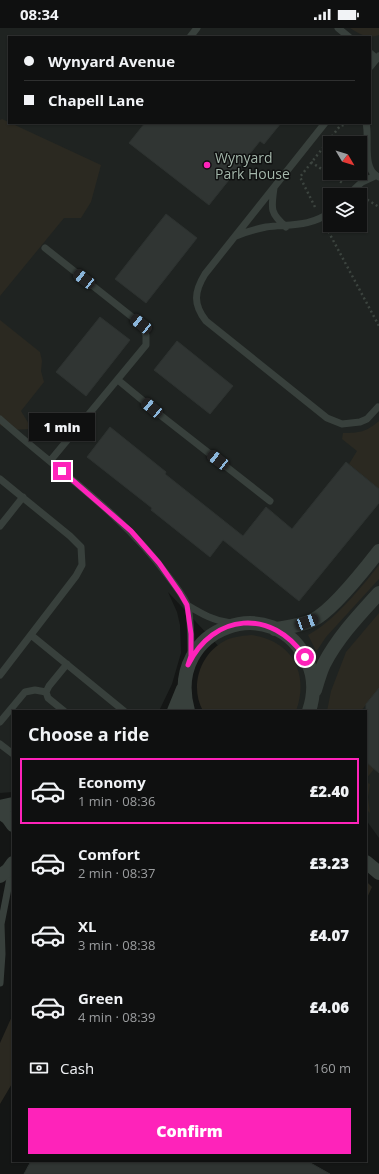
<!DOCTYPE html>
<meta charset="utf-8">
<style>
:root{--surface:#0f1010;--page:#1d1e1e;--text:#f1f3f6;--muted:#9b9d9f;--line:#2f3030;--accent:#fe23ba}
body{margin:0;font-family:"Open Sans",sans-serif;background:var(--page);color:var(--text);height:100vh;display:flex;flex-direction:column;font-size:15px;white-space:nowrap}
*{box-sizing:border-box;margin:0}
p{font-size:13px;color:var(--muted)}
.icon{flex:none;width:22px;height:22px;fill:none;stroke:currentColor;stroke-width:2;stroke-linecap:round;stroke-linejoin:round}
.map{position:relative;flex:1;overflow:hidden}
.side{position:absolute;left:12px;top:682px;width:355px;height:452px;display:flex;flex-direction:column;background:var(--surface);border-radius:0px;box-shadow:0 1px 3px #0004,0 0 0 1px var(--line)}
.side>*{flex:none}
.banner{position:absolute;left:8px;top:8px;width:363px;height:88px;border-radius:0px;box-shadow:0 1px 3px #0004,0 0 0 1px var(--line);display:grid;align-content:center;height:88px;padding:0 16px;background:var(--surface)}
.needle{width:26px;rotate:128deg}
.tools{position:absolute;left:323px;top:108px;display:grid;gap:8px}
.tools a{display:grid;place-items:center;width:44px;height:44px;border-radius:0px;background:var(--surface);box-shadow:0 1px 3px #0004,0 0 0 1px var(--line);font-size:20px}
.end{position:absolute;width:18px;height:18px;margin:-9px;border:5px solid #fe23ba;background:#fff;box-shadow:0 0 0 2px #fff}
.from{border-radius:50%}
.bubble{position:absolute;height:28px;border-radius:0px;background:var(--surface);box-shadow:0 1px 3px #0004,0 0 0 1px var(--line);font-size:13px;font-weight:800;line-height:28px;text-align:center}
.car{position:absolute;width:12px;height:24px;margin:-12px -6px;border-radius:5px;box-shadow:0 0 3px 1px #0007;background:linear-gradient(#222 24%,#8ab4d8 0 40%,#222 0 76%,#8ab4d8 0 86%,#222 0)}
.banner b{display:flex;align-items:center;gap:14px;height:38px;font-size:15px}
.banner b+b{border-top:1px solid var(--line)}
.banner i{width:10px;height:10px;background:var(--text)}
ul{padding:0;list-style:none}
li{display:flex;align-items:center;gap:12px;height:66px;margin:0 8px 6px;padding:0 8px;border:2px solid transparent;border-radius:0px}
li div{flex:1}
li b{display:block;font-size:15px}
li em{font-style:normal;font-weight:800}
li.selected{border-color:var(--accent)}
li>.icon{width:36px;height:36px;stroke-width:1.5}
h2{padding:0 16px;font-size:18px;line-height:48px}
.pay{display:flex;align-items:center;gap:10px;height:44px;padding:0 16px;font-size:15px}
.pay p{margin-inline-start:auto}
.button{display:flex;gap:8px;margin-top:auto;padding:8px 16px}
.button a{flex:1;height:46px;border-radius:0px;background:var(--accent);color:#fff;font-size:16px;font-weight:800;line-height:46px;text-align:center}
.status{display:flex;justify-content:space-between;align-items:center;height:28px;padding:0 20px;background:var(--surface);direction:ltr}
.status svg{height:11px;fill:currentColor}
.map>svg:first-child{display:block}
.built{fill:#1f2321;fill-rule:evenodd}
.green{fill:#2b2921}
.building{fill:#303533;stroke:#2d3230}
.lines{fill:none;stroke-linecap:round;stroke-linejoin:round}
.path{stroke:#3c443f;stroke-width:2.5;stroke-dasharray:2 3;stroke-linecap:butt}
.service{stroke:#38403c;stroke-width:7}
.minor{stroke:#38403c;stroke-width:14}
.route{stroke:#fe23ba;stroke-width:5}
.poi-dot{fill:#fe23ba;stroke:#0f1010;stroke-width:1.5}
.labels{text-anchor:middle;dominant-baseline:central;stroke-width:3;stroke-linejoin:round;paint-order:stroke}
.poi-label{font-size:14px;fill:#a4b7ab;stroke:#0f1010;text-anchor:start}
</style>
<div class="status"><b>08:34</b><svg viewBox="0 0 49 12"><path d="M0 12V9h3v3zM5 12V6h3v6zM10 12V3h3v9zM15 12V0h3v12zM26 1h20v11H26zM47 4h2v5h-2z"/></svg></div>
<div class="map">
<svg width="379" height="1146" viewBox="0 0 379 1146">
<rect width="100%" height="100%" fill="#141615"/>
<path class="built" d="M0,0H379V810L366,792V683H279L168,564L177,584L180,597L181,625L172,656L159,683H13V764L0,765ZM9,9H370V95H9ZM330,115H360V145H330ZM330,167H360V197H330Z"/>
<path class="green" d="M350,0H379V7C368,11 361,7 350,0Z
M2,91L101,137L91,174L81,190H64L0,268V92Z
M0,292L40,324L42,333L41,343L44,354L21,383L32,401L10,402L0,397Z
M379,393V461L349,436L357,423L342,411L343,405C359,405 366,404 379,393Z
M379,537V551L326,609L318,621L316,623L308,607C333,594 361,560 379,537Z
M379,585V660L361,683H327L331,663L346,624Z
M251,607C291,612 310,644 296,683H203C190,660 199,629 221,615C230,609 240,608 251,607Z
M366,734L374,741L366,751Z
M366,754L370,756L368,769L370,785L366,781Z
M366,853L372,859L366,872Z
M13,986V1054L0,1076V1015Z"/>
<path class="building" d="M145,95H281L264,116L260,113L209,177L129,115Z
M166,186L197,210L146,275L115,251Z
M100,289L130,312L86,368L56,344Z
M177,313L233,358L210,386L154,342Z
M110,399L166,444L165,446L243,508L266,479L292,501L346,434L379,461V475L299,573L223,512L210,529L151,482L152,480L87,429Z
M379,660V745L366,734V676Z
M31,1133H307L330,1146H24Z"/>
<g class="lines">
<path class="path" d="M311,134L344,156
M363,169L379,179
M315,179L300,149L340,98L350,95
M326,199L379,298"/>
<path class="service" d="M338,0L349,9
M190,9L197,0
M370,25L377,31
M370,39L379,28
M325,95L205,246C194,264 193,276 206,293L327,390L342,396L360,394L367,391L378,379
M366,95C370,110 361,142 379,149
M274,160C271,181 270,185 286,199
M348,167L362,154L375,148
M236,208C245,204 256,201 266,199C289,196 311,199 330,184
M45,220L141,296L146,307V317L50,433
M118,352L164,390L270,473
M0,391C57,442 123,486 168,548C175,557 182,566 187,576C191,586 191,616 191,628
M0,451L70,508L81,519L82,537L76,548L0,647
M0,498L23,469
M187,577C202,586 214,593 231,595
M31,607L124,683
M64,683L48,670L46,664L49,658L67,636
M0,694L25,664L35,662L46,664
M0,716L13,726
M0,955L2,926L1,896L12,840"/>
<path class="minor" d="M275,601C288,599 301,598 313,592C332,583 365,541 379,523
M315,662C318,653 320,644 324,636C338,609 359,587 379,565
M174,683L183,661
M188,683C164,598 276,561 308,635C315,650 314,668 309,683
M0,779L13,776
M0,784L8,790L13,797
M366,834L379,845
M0,848L8,842L13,835"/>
</g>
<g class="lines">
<path class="route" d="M62,443L131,503L159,535L180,565L187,577L191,606V628L188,637C213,585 272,580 305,629"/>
</g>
<circle class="poi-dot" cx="207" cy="137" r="4"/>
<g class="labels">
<g class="poi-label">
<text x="215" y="129">Wynyard<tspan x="215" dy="16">Park House</tspan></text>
</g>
</g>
</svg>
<div class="tools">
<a><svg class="needle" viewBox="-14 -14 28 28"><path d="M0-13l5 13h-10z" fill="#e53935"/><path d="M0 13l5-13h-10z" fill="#9b9d9f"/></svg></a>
<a><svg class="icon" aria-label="layers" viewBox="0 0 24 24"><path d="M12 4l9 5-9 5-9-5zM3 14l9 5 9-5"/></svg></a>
</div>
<i class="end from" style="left:305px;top:629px"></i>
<i class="end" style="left:62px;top:443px"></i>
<div class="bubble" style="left:29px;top:385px;width:66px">1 min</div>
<i class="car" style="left:84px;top:251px;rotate:308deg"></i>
<i class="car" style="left:141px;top:296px;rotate:309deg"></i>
<i class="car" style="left:152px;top:380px;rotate:310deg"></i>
<i class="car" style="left:218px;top:432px;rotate:308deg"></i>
<i class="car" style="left:307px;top:594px;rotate:70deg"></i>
<div class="banner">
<b><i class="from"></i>Wynyard Avenue</b>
<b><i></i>Chapell Lane</b>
</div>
<section class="side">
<h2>Choose a ride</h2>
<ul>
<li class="selected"><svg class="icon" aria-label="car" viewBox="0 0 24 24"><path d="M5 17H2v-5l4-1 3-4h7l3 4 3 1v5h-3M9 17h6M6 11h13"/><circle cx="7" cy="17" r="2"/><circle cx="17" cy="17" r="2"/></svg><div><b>Economy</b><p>1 min · 08:36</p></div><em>£2.40</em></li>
<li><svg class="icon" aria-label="car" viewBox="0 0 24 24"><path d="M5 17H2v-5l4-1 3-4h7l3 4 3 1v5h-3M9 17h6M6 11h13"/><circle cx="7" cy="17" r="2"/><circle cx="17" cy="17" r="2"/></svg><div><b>Comfort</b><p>2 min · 08:37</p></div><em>£3.23</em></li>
<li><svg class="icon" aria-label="car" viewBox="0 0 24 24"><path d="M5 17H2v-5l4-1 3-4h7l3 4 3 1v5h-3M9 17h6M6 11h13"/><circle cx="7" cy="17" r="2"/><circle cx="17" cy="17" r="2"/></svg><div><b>XL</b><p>3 min · 08:38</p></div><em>£4.07</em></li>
<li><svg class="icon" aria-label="car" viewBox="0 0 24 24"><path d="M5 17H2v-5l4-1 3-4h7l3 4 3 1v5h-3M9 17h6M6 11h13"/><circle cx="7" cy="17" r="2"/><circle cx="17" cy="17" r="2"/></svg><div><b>Green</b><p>4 min · 08:39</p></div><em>£4.06</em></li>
</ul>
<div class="pay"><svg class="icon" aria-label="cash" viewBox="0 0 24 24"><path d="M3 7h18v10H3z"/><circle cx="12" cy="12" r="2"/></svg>Cash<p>160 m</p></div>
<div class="button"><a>Confirm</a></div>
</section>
</div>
